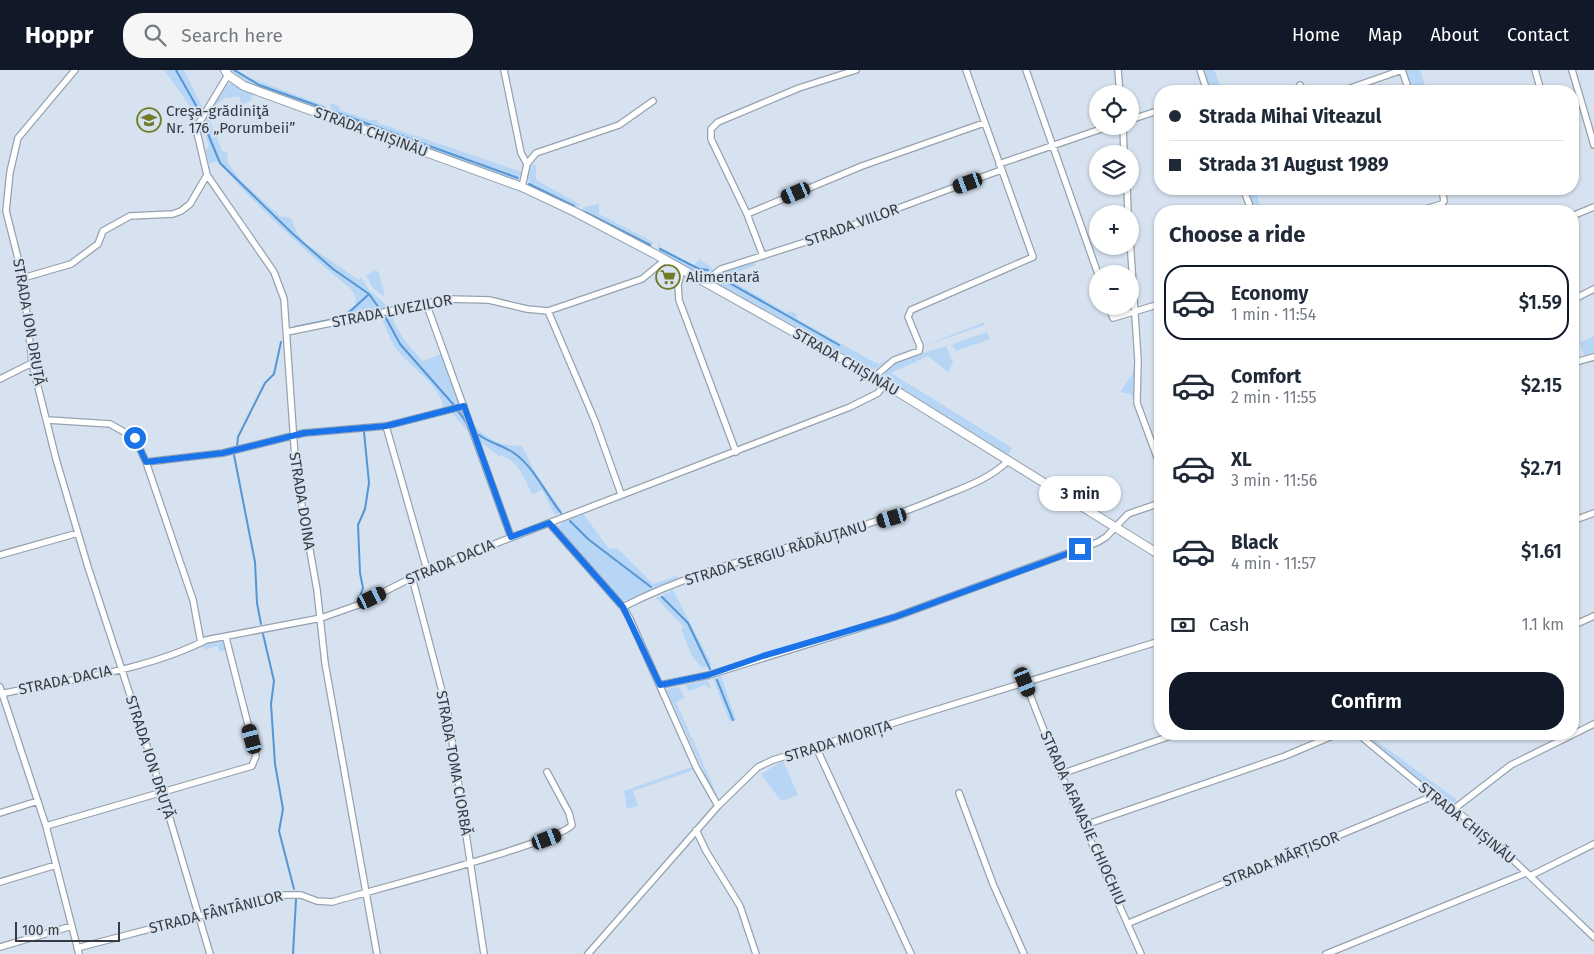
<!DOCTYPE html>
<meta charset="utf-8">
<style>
:root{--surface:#fff;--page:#f6f6f7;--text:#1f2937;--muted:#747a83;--line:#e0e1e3;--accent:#111827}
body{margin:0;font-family:"Fira Sans",sans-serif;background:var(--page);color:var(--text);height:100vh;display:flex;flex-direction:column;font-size:19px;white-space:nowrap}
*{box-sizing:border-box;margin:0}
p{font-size:16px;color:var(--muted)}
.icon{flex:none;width:28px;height:28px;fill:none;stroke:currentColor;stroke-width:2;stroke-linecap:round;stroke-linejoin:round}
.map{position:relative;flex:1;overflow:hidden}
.side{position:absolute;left:1154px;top:135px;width:425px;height:535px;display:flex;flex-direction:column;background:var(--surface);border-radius:20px;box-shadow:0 1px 4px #0004}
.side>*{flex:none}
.banner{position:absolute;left:1154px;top:15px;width:425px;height:110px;border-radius:20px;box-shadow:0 1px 4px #0004;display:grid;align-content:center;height:110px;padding:0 15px;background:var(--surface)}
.tools{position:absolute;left:1089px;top:15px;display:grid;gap:10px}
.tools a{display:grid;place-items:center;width:50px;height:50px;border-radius:50%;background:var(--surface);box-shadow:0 1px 4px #0004;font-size:25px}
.scale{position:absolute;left:15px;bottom:12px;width:105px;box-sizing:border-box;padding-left:5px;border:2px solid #373b41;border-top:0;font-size:14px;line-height:18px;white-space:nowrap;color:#373b41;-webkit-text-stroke:4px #d6e2ef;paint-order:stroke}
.end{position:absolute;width:22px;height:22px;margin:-11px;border:6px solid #1a73e8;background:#fff;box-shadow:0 0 0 2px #fff}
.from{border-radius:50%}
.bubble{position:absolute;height:35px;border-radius:18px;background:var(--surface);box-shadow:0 1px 4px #0004;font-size:16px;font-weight:600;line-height:35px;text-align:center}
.car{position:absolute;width:15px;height:30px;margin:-15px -8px;border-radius:6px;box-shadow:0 0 4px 1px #0007;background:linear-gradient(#222 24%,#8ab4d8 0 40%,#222 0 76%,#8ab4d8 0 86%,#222 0)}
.banner b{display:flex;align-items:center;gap:18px;height:48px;font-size:19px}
.banner b+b{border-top:1px solid var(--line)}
.banner i{width:12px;height:12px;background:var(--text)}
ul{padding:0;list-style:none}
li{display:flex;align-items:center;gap:15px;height:75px;margin:0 10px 8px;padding:0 5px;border:2px solid transparent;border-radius:20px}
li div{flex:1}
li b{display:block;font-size:19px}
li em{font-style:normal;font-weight:600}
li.on{border-color:var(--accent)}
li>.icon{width:45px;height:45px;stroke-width:1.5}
h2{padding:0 15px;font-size:22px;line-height:60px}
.pay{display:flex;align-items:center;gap:12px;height:55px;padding:0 15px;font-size:19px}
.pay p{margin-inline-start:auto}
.action{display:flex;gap:10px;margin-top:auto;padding:10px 15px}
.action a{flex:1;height:58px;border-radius:20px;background:var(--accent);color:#fff;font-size:20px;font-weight:600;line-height:58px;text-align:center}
header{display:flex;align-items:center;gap:30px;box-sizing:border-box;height:70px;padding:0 25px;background:var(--accent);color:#fff}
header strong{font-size:24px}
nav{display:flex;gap:28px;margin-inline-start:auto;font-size:18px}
.search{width:350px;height:45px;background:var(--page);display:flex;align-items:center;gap:12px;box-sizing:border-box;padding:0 18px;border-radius:20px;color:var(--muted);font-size:19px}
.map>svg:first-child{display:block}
.green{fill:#b7d5f4}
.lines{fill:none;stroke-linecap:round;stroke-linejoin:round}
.stream{stroke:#5596d5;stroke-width:2}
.street-casing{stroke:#96a2ae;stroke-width:8}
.secondary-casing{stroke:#96a2ae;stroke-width:10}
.street{stroke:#fff;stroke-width:5.5}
.secondary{stroke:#fff;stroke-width:8}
.route{stroke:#1a73e8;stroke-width:6}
.labels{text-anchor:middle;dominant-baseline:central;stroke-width:4;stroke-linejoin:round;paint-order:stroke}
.poi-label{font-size:15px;fill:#373b41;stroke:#d6e2ef;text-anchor:start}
.street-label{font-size:15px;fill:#373b41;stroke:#d6e2ef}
</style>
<header>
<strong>Hoppr</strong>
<div class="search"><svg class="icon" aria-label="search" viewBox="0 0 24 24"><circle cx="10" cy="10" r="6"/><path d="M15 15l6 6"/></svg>Search here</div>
<nav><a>Home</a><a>Map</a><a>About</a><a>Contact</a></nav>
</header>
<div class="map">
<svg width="1594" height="884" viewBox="0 0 1594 884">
<rect width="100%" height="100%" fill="#d6e2ef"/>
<path class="green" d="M164,0H184L203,39L197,46Z
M230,0H238L250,8L326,36V42L250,14Z
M1203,0H1214L1223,21H1211Z
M1405,0H1420L1427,21H1413Z
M234,12L252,23L251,31L242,34L239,26L229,28L227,27L211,38L207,44L222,81L227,82L228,93L240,110L280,146L291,148L298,164L305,173L359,210L361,207L369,220L389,237L344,248L342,245L355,235L356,229L352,220C304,180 258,138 217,91L209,94L206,81L209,75L201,53L225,16Z
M330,33L339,36L340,40L369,50H377L378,53L522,102L516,111L332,44Z
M531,95H536V110L581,135L574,138L534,119C526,112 528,105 531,95Z
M1247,119H1255L1262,141H1255Z
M599,134V144L653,172L651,178L580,141L585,137Z
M659,169L660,177L694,195L700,189L714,200L701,205L658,182Z
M754,191L756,195L725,207L787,243L790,241L796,244L797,249L874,292L880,294L891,288L872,301L713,213C717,198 741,195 754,191Z
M376,200L379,203L385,227L372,217L366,205Z
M394,243L397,245L393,250C401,267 410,278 423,291L441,284L460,332L444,339C439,311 407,297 394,275C388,266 385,255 381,246Z
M984,252L985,255L926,275Z
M987,262L990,269L956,281L951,275Z
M1594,264V285L1584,286L1580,272L1594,266Z
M946,276L953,292L948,302L928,286L891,303L1012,378L1008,385L885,309V299L903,289Z
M1134,297L1135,333L1131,324L1120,322L1133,303Z
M462,339L472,366L451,342Z
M474,356C492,372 498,375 522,376L537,406L563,442L555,445L542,420L532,424C524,407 519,393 501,385L499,386L480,372Z
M582,442L609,479L617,478L653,514L677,506L679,511L633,530H622L558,458L564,450Z
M673,520L712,595L702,598L692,586L681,559L684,557L656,528Z
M222,571L226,580L220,581L217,576L205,580L204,574Z
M721,606L736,650L730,652L713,608Z
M707,610L712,619L705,615L689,621L685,615Z
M679,617L685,628L676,632L717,725L714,724L666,619Z
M1363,664H1367L1457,730L1452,734L1434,724Z
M783,691L798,725L781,731L761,704Z
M692,697L694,700L633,721L638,736L627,739L624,721Z"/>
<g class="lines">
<path class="stream" d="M176,0L198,39
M234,0L259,15L324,38
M335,42L518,108
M203,52L220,93L293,164L333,199L369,224L379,238
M529,114L574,136
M585,142L650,175
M660,179L699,199L708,200
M719,207L839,275
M386,248L400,274L453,334
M295,257L344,247L368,225
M458,341L466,352
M479,365C490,373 504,376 514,383C534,397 546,424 561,443
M237,377L238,367L265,313L274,304L281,272
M234,385L255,492L257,533L261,554
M570,451L588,469L651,517
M662,527L688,553L710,599
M359,529L363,518L360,503L358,455L365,439L369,413L364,362
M263,564L274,611L271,634L275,694L283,739L279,761L294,819
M717,610L733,650
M293,884L296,829"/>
<g class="street-casing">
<path id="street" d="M75,0L18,68L10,102L6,141L23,208L32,293L56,389L88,497L162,722L210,884
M504,0L521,83L527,94
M1026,0L1098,204
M1118,0L1120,24
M1200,0L1207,21
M1402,0L1409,21
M1535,0L1541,21
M1572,0L1594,75
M228,5L196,58L207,105L274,202L284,229L296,402L317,520L325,593L377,884
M1300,15L1302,21
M1342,21L1402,0
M1130,50L1160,40
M1123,56L1124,84
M999,94L1110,56
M1127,116L1128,144
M522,117L527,94L536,83L619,55L653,31
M1243,119L1252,141
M1419,141L1442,134L1444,131L1442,119
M747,144L862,96L984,53
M1572,146L1594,137
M1130,169L1138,290L1137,333L1160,395
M763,186L747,144L711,69V59L718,52L799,18L856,0
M682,200L678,215L679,230L736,382
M23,208L71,194L98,174L103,161L130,146L173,144L181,141L190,134L207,105
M705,212L721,199L815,169L1001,100
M1572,230L1594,219
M426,233L511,467
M1109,236L1113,248L1160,234
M548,241L595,351L621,424
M287,262L448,229L489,230L527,239L548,241L642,209L665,190
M1572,293L1594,287
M874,307L894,290L919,281L920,276L908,247L911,240L1033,187L966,0
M0,309L32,293
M48,350L110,354L135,368L146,392L223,383L304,363L386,356L464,336
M386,356L427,500
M146,392L193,530L201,573
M1572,451L1594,443
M549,453L623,537L630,549L696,697L718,736
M0,485L78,463
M412,507L448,644L484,884
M623,537C722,486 834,472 936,429C962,418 989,410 1009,390
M1572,556L1594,546
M1025,612L1061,704L1141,884
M660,615L709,605L895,547L1098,472L1106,467L1128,444L1160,433
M0,617L46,756L79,884
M0,624C67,610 145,601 206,570L321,548L358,535L427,500L850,337L878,323L885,313
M1358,664L1433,726L1454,739L1489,767L1594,867
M816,677L911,884
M1061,704L1176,664
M959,723L993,814L1024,884
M1454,739L1511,695L1594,654
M0,743L38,731
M1085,755L1285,686L1337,664
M46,756L252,696L256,686L226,568
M696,760L706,781L740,836L756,884
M1530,806L1594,774
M0,812L56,795
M1129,853L1433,726
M0,877L72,856
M77,878L280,825H301L317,831L332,832C366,822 559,772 572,755L569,743L547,702
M588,884L718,736L758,697L773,690L1160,571
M1326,884L1526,803"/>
</g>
<g class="secondary-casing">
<path id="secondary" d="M225,0L228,5L244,16L522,117L575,142L653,183L874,307L1160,485"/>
</g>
<use href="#street" class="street"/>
<use href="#secondary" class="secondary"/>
</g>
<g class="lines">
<path class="route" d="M135,368L146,392L223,383L304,363L386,356L464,336L511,467L549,453L623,537L660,615L708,605L763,586L895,547L1080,479"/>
</g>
<defs>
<g id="school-ring" transform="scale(1.25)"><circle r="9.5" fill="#d6e2ef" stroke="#727c28" stroke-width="1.5"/><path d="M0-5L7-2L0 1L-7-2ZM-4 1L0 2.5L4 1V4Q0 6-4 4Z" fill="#727c28"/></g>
<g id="supermarket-ring" transform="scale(1.25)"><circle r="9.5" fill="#d6e2ef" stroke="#727c28" stroke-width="1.5"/><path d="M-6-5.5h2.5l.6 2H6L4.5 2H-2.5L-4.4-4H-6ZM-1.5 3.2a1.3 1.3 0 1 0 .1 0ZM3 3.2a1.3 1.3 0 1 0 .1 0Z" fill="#727c28"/></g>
</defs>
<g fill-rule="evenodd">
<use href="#school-ring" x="149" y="50"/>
<use href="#supermarket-ring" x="668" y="207"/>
</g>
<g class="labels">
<g class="poi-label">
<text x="166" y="41">Creşa-grădiniţă<tspan x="166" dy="17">Nr. 176 „Porumbeii”</tspan></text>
<text x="686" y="207">Alimentară</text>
</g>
<g class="street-label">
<text transform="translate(371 62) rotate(20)">STRADA CHIȘINĂU</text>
<text transform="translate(852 155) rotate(-20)">STRADA VIILOR</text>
<text transform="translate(392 241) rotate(-11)">STRADA LIVEZILOR</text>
<text transform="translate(29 252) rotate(80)">STRADA ION DRUȚĂ</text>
<text transform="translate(846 292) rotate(30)">STRADA CHIȘINĂU</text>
<text transform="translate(302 431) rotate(81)">STRADA DOINA</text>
<text transform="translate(776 483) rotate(-17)">STRADA SERGIU RĂDĂUȚANU</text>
<text transform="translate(450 492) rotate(-23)">STRADA DACIA</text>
<text transform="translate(65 610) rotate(-12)">STRADA DACIA</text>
<text transform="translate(838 671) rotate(-17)">STRADA MIORIȚA</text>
<text transform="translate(150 687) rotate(72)">STRADA ION DRUȚĂ</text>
<text transform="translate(454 693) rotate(80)">STRADA TOMA CIORBĂ</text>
<text transform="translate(1083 748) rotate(66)">STRADA AFANASIE CHIOCHIU</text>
<text transform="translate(1467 753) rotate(39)">STRADA CHIȘINĂU</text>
<text transform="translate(1281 789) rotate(-22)">STRADA MĂRȚISOR</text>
<text transform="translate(216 842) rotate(-14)">STRADA FÂNTÂNILOR</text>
</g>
</g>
</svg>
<div class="tools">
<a><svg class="icon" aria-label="locate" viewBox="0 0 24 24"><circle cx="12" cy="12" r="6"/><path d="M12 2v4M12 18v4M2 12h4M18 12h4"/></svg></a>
<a><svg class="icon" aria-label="layers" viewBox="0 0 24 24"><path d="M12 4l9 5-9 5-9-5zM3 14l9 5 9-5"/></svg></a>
<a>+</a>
<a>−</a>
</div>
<div class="scale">100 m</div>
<i class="end from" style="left:135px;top:368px"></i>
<i class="end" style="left:1080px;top:479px"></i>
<div class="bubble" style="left:1039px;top:406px;width:82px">3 min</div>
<i class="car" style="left:968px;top:113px;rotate:250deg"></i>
<i class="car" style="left:796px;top:123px;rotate:247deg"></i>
<i class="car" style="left:892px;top:448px;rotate:254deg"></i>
<i class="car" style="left:372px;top:528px;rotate:64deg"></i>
<i class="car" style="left:1025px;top:612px;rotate:158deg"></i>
<i class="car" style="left:252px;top:669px;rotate:345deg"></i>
<i class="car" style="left:547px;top:769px;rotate:69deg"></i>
<div class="banner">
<b><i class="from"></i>Strada Mihai Viteazul</b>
<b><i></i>Strada 31 August 1989</b>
</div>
<section class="side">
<h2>Choose a ride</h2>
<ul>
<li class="on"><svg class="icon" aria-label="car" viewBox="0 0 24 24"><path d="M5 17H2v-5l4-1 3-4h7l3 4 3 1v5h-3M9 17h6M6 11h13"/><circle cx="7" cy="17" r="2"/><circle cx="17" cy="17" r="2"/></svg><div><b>Economy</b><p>1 min · 11:54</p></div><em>$1.59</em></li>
<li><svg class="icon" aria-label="car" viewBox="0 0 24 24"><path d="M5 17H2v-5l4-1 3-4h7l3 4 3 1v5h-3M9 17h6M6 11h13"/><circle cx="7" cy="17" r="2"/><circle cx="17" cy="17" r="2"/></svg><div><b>Comfort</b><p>2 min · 11:55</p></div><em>$2.15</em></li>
<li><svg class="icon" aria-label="car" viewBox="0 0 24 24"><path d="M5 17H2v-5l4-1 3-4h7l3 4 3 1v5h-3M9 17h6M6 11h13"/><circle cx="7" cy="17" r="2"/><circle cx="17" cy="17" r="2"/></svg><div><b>XL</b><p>3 min · 11:56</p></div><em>$2.71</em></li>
<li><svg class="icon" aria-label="car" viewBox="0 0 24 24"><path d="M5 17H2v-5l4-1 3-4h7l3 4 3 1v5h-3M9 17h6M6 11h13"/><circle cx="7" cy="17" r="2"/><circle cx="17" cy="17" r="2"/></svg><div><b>Black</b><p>4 min · 11:57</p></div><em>$1.61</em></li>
</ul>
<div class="pay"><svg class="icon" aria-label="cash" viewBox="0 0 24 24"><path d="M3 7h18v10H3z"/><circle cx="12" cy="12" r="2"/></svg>Cash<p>1.1 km</p></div>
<div class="action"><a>Confirm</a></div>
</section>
</div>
